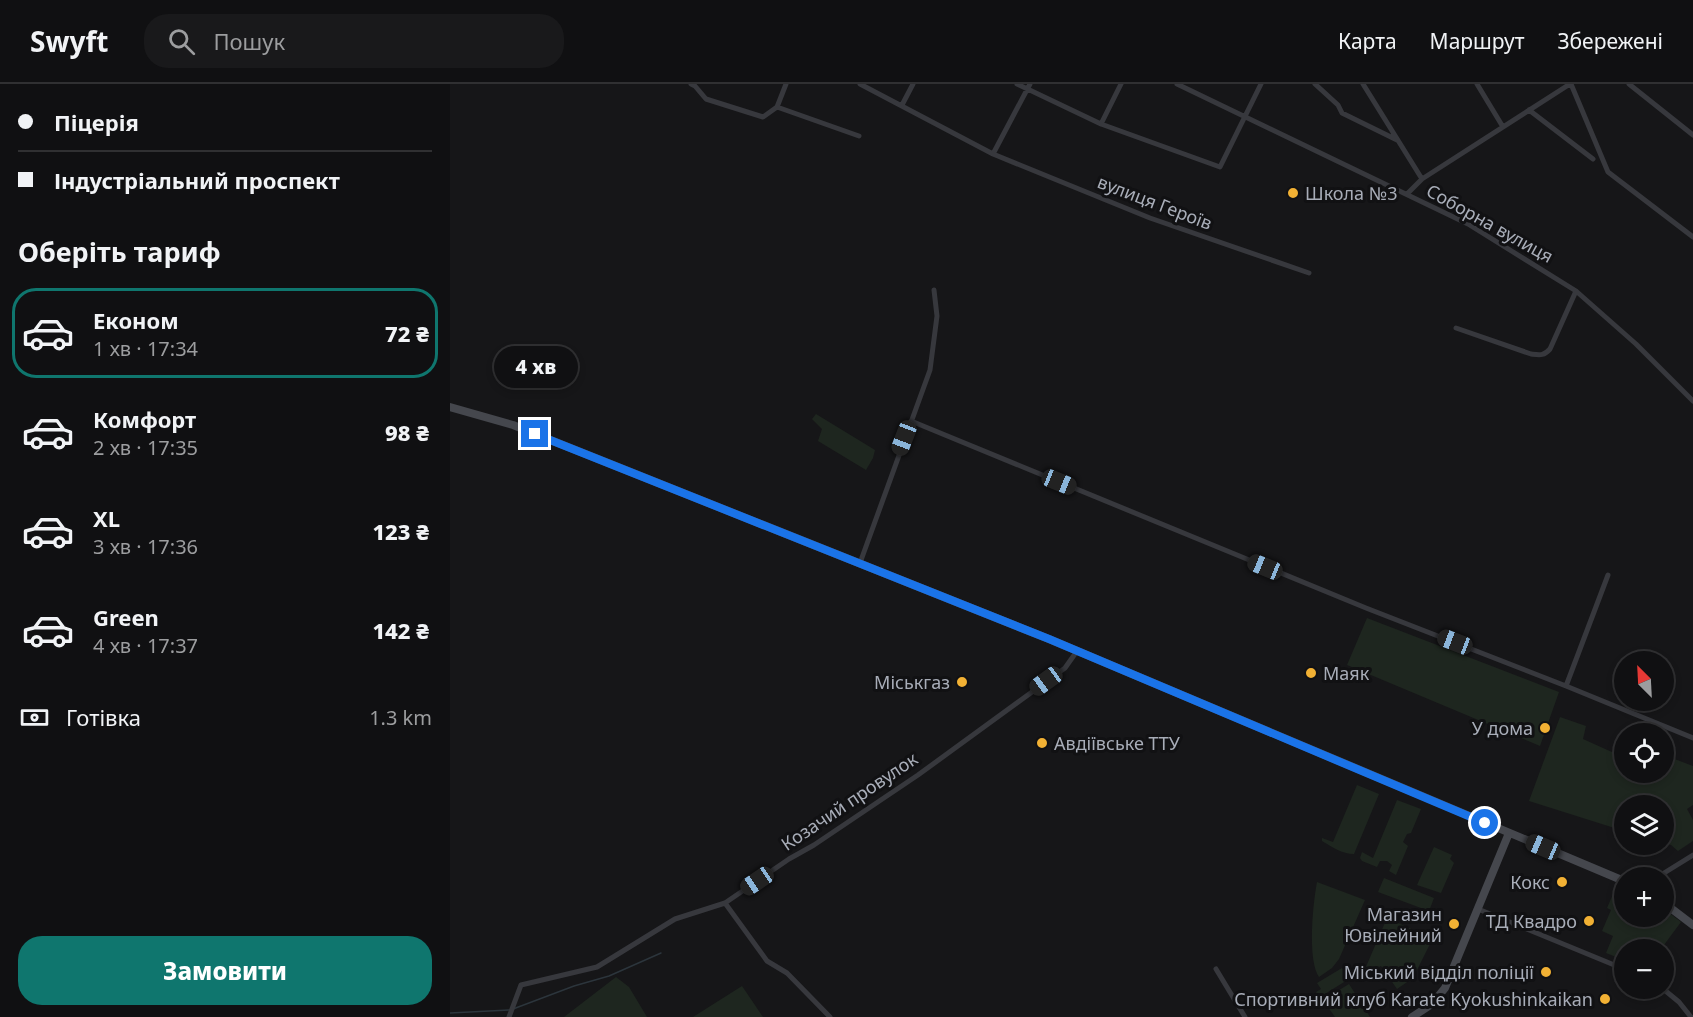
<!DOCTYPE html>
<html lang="uk">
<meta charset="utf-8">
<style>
:root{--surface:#101012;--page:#19191b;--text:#f1f3f6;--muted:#9c9d9f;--line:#303032;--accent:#0f766e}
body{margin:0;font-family:"Noto Sans",sans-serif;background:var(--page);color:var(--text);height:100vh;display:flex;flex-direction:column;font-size:22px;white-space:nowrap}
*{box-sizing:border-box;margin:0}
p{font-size:20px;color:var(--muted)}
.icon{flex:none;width:33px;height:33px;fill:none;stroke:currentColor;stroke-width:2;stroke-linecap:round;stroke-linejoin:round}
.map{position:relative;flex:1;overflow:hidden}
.side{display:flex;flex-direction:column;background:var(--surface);width:450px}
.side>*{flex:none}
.hud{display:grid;align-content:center;height:132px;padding:0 18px;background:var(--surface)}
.needle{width:39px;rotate:336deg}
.tools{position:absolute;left:1164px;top:567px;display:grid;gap:12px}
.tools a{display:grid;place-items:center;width:60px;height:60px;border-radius:50%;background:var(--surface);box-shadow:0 3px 9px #0003,0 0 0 2px var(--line);font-size:30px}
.end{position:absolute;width:27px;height:27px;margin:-14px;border:8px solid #1a73e8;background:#fff;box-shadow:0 0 0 3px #fff}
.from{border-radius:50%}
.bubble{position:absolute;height:42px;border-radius:21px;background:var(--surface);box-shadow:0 3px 9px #0003,0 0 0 2px var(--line);font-size:20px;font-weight:800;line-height:42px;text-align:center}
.car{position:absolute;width:18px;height:36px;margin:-18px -9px;border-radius:8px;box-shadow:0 0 4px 2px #0007;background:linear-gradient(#222 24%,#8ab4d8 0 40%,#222 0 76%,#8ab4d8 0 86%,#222 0)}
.hud b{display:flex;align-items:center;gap:21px;height:57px;font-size:22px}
.hud b+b{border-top:2px solid var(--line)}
.hud i{width:15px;height:15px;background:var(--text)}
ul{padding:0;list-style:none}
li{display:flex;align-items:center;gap:18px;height:90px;margin:0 12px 9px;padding:0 6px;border:3px solid transparent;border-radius:24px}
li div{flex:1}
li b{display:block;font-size:22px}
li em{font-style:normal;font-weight:800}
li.current{border-color:var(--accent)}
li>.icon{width:54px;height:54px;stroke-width:1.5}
h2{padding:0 18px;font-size:27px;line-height:72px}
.pay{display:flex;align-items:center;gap:15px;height:66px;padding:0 18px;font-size:22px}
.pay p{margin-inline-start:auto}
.button{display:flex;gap:12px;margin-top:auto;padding:12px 18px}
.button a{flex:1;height:69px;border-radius:24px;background:var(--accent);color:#fff;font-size:24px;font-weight:800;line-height:69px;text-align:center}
header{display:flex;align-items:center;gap:36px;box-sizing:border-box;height:84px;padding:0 30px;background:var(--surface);border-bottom:2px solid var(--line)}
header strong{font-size:28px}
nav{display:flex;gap:33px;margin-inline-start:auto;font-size:21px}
.search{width:420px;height:54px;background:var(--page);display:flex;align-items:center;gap:15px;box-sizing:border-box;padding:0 21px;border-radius:24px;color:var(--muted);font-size:22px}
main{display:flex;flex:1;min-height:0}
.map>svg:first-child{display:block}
.green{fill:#1e261f}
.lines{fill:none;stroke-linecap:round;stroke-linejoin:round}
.stream{stroke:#2c353c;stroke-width:1.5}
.street{stroke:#37383d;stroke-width:5}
.secondary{stroke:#45474d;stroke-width:8}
.route{stroke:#1a73e8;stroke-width:8}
.poi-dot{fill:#f2b134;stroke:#111113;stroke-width:2}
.labels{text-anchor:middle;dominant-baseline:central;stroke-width:6;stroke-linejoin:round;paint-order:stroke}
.poi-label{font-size:18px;fill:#a8adb8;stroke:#111113;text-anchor:end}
.street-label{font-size:18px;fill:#a8adb8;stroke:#111113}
</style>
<header>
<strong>Swyft</strong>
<div class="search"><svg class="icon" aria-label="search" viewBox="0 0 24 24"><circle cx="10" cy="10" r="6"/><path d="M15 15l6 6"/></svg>Пошук</div>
<nav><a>Карта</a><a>Маршрут</a><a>Збережені</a></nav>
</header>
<main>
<section class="side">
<div class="hud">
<b><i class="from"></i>Піцерія</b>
<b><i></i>Індустріальний проспект</b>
</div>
<h2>Оберіть тариф</h2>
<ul>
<li class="current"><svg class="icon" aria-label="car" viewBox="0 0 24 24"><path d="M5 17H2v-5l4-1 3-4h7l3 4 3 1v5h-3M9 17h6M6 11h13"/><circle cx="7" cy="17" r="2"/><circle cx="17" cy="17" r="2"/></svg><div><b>Економ</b><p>1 хв · 17:34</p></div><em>72 ₴</em></li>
<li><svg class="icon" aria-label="car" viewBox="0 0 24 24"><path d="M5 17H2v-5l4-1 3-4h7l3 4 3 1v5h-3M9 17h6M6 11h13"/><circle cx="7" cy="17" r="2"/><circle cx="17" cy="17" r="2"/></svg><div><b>Комфорт</b><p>2 хв · 17:35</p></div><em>98 ₴</em></li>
<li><svg class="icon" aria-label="car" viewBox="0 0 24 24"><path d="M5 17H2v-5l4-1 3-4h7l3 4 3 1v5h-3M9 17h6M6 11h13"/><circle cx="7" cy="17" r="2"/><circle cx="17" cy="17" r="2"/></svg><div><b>XL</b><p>3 хв · 17:36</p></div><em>123 ₴</em></li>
<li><svg class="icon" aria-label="car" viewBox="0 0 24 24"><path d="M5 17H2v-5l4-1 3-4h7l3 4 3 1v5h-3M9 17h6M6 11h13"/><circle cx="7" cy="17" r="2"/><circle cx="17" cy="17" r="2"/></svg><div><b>Green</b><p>4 хв · 17:37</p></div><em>142 ₴</em></li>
</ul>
<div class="pay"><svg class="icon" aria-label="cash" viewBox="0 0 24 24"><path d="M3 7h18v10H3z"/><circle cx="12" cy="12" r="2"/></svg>Готівка<p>1.3 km</p></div>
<div class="button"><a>Замовити</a></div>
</section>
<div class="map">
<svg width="1243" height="933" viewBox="0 0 1243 933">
<rect width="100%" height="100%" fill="#161618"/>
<path class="green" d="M366,330L425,366L423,374L416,386L368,357L372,345L362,335Z
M917,534L1109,608L1090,662L897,581Z
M1110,633L1136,642L1133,655L1173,673L1174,671V688H1214V671L1243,682V721L1237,725L1243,736V757L1228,767L1221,761L1214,759V722H1174V747L1079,717Z
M907,701L929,710L904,770C892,770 882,763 872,757V754L883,758Z
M947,716L971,725L961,749L957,750L953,758L958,762L946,791L939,787L942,781L937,777H930L927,783L912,777L910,774L912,768L923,774Z
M984,763L1002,771L1000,775L1004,779L991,809L967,801Z
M934,794L984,814L979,827L928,808Z
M867,798L915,816L889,875L882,884L869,893C857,876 863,819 867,798Z
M1167,801L1174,804V832H1214V825L1231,838L1211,865L1174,866V876L1156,869L1163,852L1152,847L1161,826L1157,824Z
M937,834L970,849L968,854L980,860L963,894L947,905L931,882L919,887L915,885Z
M892,884L899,895L870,913L866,908L871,905L867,899Z
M166,893L179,903L197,933H114Z
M899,900L920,933H885L873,916Z
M292,902L313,933H243Z"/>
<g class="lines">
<path class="stream" d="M63,925L124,902L159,892L211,869
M0,929L59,926"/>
<path class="street" d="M241,0L245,2L256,15L313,33L327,23L409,52
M410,0L543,70L700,134L859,189
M567,0L651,40L770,83L811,0
M727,0L1018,140L1126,207L1186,260L1243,317
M865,0L888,21L892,29L947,56
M913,0L972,95
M1027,0L1053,43
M1121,0L1158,88L1243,153
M1179,0L1243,51
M452,21L463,0
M327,23L336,0
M1079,26L1143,75
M651,40L671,0
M543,70L580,0
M957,110L972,95L1120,0
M1006,244L1081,270C1090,271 1094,272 1100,265L1126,207
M461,337L916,524L1116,602L1243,654
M410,479L480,286L487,232L484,206
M1116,602L1158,491
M1206,794L1243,771
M275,819L317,877L337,889L380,933
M1028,825L1174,885
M766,885L795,933
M1212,904L1229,918L1241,933
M59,933L71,901L147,883L225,835L275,819L339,775L364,761L468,691L615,584L627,567"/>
<path class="secondary" d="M0,323L63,341L599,555L1174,797
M1214,819L1243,841
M962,933L982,920L995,904L1059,749"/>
</g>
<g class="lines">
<path class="route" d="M85,350L599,555L1035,739"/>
</g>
<g class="poi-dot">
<circle cx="843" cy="109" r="6"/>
<circle cx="861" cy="589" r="6"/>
<circle cx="512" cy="598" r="6"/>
<circle cx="1095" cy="644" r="6"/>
<circle cx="592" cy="659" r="6"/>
<circle cx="1112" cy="798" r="6"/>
<circle cx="1139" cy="837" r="6"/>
<circle cx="1004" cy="840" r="6"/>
<circle cx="1096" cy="888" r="6"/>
<circle cx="1155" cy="915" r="6"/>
</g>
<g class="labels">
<g class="poi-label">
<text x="855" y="109" text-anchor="start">Школа №3</text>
<text x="873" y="589" text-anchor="start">Маяк</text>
<text x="500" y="598">Міськгаз</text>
<text x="1083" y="644">У дома</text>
<text x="604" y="659" text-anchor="start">Авдіївське ТТУ</text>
<text x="1100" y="798">Кокс</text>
<text x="992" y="830">Магазин<tspan x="992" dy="21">Ювілейний</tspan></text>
<text x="1127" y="837">ТД Квадро</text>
<text x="1084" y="888">Міський відділ поліції</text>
<text x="1143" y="915">Спортивний клуб Karate Kyokushinkaikan</text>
</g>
<g class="street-label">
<text transform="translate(705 118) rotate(21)">вулиця Героїв</text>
<text transform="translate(1040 139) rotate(29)">Соборна вулиця</text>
<text transform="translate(399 717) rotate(-34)">Козачий провулок</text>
</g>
</g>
</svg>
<div class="tools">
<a><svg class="needle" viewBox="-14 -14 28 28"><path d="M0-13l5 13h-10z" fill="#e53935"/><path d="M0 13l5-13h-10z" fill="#9c9d9f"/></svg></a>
<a><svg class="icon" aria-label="locate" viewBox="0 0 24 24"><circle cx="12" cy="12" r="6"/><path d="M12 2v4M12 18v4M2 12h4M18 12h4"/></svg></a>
<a><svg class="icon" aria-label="layers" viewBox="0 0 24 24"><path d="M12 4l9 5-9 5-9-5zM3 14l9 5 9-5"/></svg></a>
<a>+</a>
<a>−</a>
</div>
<i class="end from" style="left:1035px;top:739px"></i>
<i class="end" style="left:85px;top:350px"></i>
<div class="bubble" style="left:44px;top:262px;width:84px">4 хв</div>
<i class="car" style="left:454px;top:354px;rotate:201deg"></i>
<i class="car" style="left:609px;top:398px;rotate:112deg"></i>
<i class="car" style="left:815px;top:483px;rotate:292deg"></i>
<i class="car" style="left:1005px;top:558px;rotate:291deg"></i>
<i class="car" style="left:596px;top:597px;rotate:234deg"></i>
<i class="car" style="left:1093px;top:763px;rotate:293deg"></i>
<i class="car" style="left:307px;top:797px;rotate:236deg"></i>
</div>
</main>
